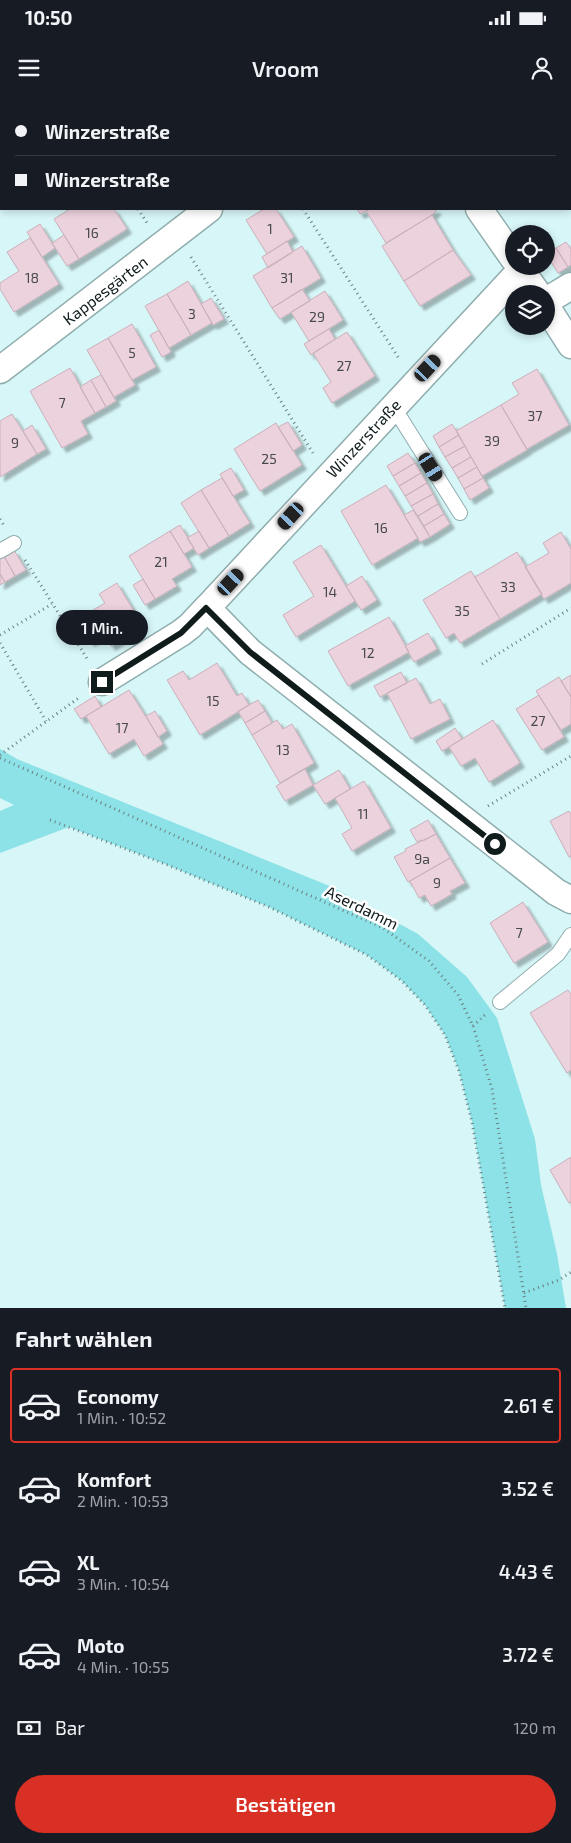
<!DOCTYPE html>
<html lang="de">
<meta charset="utf-8">
<style>
:root{--surface:#171b24;--page:#242831;--text:#f1f3f6;--muted:#9ea1a6;--line:#363941;--accent:#d93025}
body{margin:0;font-family:"Exo 2",sans-serif;background:var(--page);color:var(--text);height:100vh;display:flex;flex-direction:column;font-size:19px;white-space:nowrap}
*{box-sizing:border-box;margin:0}
p{font-size:16px;color:var(--muted)}
.icon{flex:none;width:28px;height:28px;fill:none;stroke:currentColor;stroke-width:2;stroke-linecap:round;stroke-linejoin:round}
.map{position:relative;height:1208px;overflow:hidden}
.details{display:flex;flex-direction:column;background:var(--surface);flex:1}
.details>*{flex:none}
.guide{position:absolute;left:0px;top:0px;width:571px;height:110px;box-shadow:0 2px 8px #0003;display:grid;align-content:center;height:110px;padding:0 15px;background:var(--surface)}
.buttons{position:absolute;left:505px;top:125px;display:grid;gap:10px}
.buttons a{display:grid;place-items:center;width:50px;height:50px;border-radius:50%;background:var(--surface);box-shadow:0 2px 8px #0003;font-size:25px}
.end{position:absolute;width:22px;height:22px;margin:-11px;border:6px solid #101b1c;background:#fff;box-shadow:0 0 0 2px #fff}
.from{border-radius:50%}
.bubble{position:absolute;height:35px;border-radius:18px;background:var(--surface);box-shadow:0 2px 8px #0003;font-size:16px;font-weight:600;line-height:35px;text-align:center}
.car{position:absolute;width:15px;height:30px;margin:-15px -8px;border-radius:6px;box-shadow:0 0 4px 1px #0007;background:linear-gradient(#222 24%,#8ab4d8 0 40%,#222 0 76%,#8ab4d8 0 86%,#222 0)}
.guide b{display:flex;align-items:center;gap:18px;height:48px;font-size:19px}
.guide b+b{border-top:1px solid var(--line)}
.guide i{width:12px;height:12px;background:var(--text)}
ul{padding:0;list-style:none}
li{display:flex;align-items:center;gap:15px;height:75px;margin:0 10px 8px;padding:0 5px;border:2px solid transparent;border-radius:5px}
li div{flex:1}
li b{display:block;font-size:19px}
li em{font-style:normal;font-weight:600}
li.on{border-color:var(--accent)}
li>.icon{width:45px;height:45px;stroke-width:1.5}
h2{padding:0 15px;font-size:22px;line-height:60px}
.pay{display:flex;align-items:center;gap:12px;height:55px;padding:0 15px;font-size:19px}
.pay p{margin-inline-start:auto}
.cta{display:flex;gap:10px;margin-top:auto;padding:10px 15px}
.cta a{flex:1;height:58px;border-radius:30px;background:var(--accent);color:#fff;font-size:20px;font-weight:600;line-height:58px;text-align:center}
.status{display:flex;justify-content:space-between;align-items:center;height:35px;padding:0 25px;background:var(--surface);direction:ltr}
.status svg{height:14px;fill:currentColor}
header{display:flex;justify-content:space-between;align-items:center;height:65px;padding:0 15px;background:var(--surface);font-size:22px;font-weight:600}
.map>svg:first-child{display:block}
.green{fill:#8ce2e6}
.building{fill:#ecd2dd;stroke:#cab0bb;filter:url(#shadow)}
.lines{fill:none;stroke-linecap:round;stroke-linejoin:round}
.service-casing{stroke:#90adae;stroke-width:16}
.minor-casing{stroke:#90adae;stroke-width:29}
.path{stroke:#6c8081;stroke-width:3;stroke-dasharray:1 4;stroke-linecap:butt}
.service{stroke:#fff;stroke-width:14}
.minor{stroke:#fff;stroke-width:26}
.route{stroke:#101b1c;stroke-width:6}
.labels{text-anchor:middle;dominant-baseline:central;stroke-width:5;stroke-linejoin:round;paint-order:stroke}
.number-label{font-size:14px;fill:#47494c}
.street-label{font-size:16px;fill:#101b1c;stroke:#fff}
</style>
<div class="status"><b>10:50</b><svg viewBox="0 0 49 12"><path d="M0 12V9h3v3zM5 12V6h3v6zM10 12V3h3v9zM15 12V0h3v12zM26 1h20v11H26zM47 4h2v5h-2z"/></svg></div>
<header><svg class="icon" aria-label="menu" viewBox="0 0 24 24"><path d="M4 6h16M4 12h16M4 18h16"/></svg>Vroom<svg class="icon" aria-label="person" viewBox="0 0 24 24"><circle cx="12" cy="8" r="4"/><path d="M4 21q1-7 8-7t8 7"/></svg></header>
<div class="map">
<svg width="571" height="1208" viewBox="0 0 571 1208">
<defs>
<filter id="shadow"><feDropShadow dx="4.5" dy="4.5" stdDeviation="1" flood-color="#0004"/></filter>
</defs>
<rect width="100%" height="100%" fill="#d7f6f7"/>
<path class="green" d="M0,649L17,659L332,787L418,834L467,877L497,918L535,1039L541,1085L557,1154L566,1208H505L472,1022L459,971L445,935L425,905L402,881L367,855L269,807L165,764L69,727L0,753V711L14,705L0,698Z"/>
<path class="building" d="M19,0H46V1H17Z
M129,0H183L184,1H130Z
M571,33V64L570,65V34Z
M571,64V95H570V65Z
M70,109H114L127,129L79,159L54,119Z
M264,109H276L294,137L267,154L246,120Z
M357,109H369L360,114Z
M369,109H435L437,110L432,115L386,143L366,111Z
M432,115L453,150L404,181L382,146Z
M40,124L55,148L42,157L27,132Z
M64,135L79,159L67,166L52,143Z
M30,138L59,184L14,212L0,189V183L19,171L7,152Z
M287,141L293,152L268,168L262,157Z
M566,142L571,149V165L568,167L556,148Z
M302,146L321,178L272,208L253,176Z
M556,148L568,167L558,173L546,154Z
M453,150L471,175L420,206L404,181Z
M188,181L212,223L191,235L167,194Z
M302,189L310,201L280,219L272,208Z
M325,191L343,220L309,241L291,212Z
M167,194L191,235L169,248L145,206Z
M211,198L224,219L213,225L201,204Z
M132,224L156,267L132,280L108,238Z
M329,229L335,239L311,255L304,244Z
M159,230L171,252L162,257L150,235Z
M347,232L375,276L332,303L323,288L331,282L313,253Z
M108,238L135,285L114,297L87,250Z
M70,268L95,313L81,321L88,334L62,348L30,291Z
M537,269L569,325L527,349L501,305L519,294L512,283Z
M101,275L116,301L106,307L91,280Z
M91,280L106,307L95,313L80,287Z
M501,305L527,350L482,376L456,331Z
M12,314L37,354L0,377V321Z
M288,322L302,345L293,351L278,327Z
M276,323L302,365L260,391L234,349Z
M452,324L459,335L439,347L433,336Z
M32,325L46,349L37,354L23,331Z
M459,335L465,346L445,357L439,347Z
M465,346L471,357L452,368L445,357Z
M408,353L415,363L393,376L387,366Z
M471,357L477,367L458,378L452,368Z
M415,363L421,373L399,386L393,376Z
M477,367L483,378L464,389L458,378Z
M231,368L244,390L233,396L220,374Z
M421,373L427,383L405,396L399,386Z
M222,378L250,423L229,436L201,390Z
M483,378L489,388L470,400L464,389Z
M427,383L433,394L411,406L405,396Z
M386,385L418,438L372,465L341,411Z
M201,390L229,436L209,448L181,403Z
M433,394L438,404L418,416L411,406Z
M438,404L444,414L424,426L418,416Z
M413,410L430,437L420,442L404,415Z
M444,414L450,424L430,437L424,426Z
M180,425L194,448L184,454L170,431Z
M170,431L192,467L172,479L177,486L155,499L129,456Z
M199,431L209,448L198,455L187,438Z
M561,432L571,449V483L544,499L525,467L549,453L543,443Z
M321,445L355,501L296,537L283,515L314,496L293,462Z
M14,450L26,470L15,476L4,456Z
M517,452L542,494L500,519L475,477Z
M4,456L15,476L5,482L0,474V458Z
M471,471L500,519L460,543L454,533L446,538L423,500Z
M0,474L5,482L0,485Z
M362,476L377,500L361,510L346,486Z
M143,479L155,499L145,505L133,485Z
M117,483L143,526L111,546L90,512L105,503L99,494Z
M90,512L104,534L90,542L77,520Z
M389,517L409,552L348,586L328,551Z
M428,533L437,549L414,562L405,546Z
M217,563L237,596L242,593L249,605L200,635L167,580L183,571L189,580Z
M401,572L407,583L380,597L374,586Z
M571,575V597L561,581Z
M559,577L571,597V624L561,630L536,591Z
M416,578L430,604L440,599L450,619L411,639L387,593Z
M129,590L163,644L144,656L134,639L109,654L86,616Z
M539,595L564,637L542,650L516,609Z
M95,596L101,607L81,619L74,609Z
M258,600L265,611L245,623L238,611Z
M155,611L167,631L158,637L146,616Z
M265,611L272,623L252,635L245,623Z
M277,620L283,629L292,624L314,663L280,683L252,635Z
M493,620L520,663L489,682L475,658L461,666L449,647Z
M455,628L462,639L442,651L436,641Z
M305,669L313,685L285,701L276,686Z
M339,670L350,689L325,704L313,685Z
M364,681L391,728L352,751L342,734L352,728L335,698Z
M569,711L571,714V756L569,757L550,721Z
M428,720L436,734L423,741L422,740L417,742L410,730Z
M436,734L450,758L408,782L394,757L406,751L405,749Z
M450,758L465,783L450,791L452,794L431,806L425,795L419,798L410,781Z
M523,802L548,842L514,863L490,823Z
M568,890L571,894V970L567,973L530,913Z
M571,1057V1102L569,1103L550,1070Z"/>
<g class="lines">
<g class="service-casing">
<path id="service" d="M393,306L460,413
M0,451L14,443
M500,902L558,854L571,835"/>
</g>
<g class="minor-casing">
<g id="minor">
<path d="M401,0L402,1"/>
<path d="M348,1L350,0"/>
<path d="M479,109L514,159"/>
<path d="M518,166L538,194"/>
<path d="M521,170L207,508L250,552L556,792L571,800"/>
<path d="M546,201L571,186"/>
<path d="M546,206L571,245"/>
<path id="s1" d="M0,270L209,109"/>
<path d="M102,582L181,533L190,526L207,508"/>
</g>
</g>
<path class="path" d="M69,0L70,1
M203,0L204,1
M0,94L1,93
M138,109L147,123
M303,109L400,260
M191,157L313,353
M0,419L5,427
M25,460L88,560
M0,535L52,504
M0,543L46,621
M482,564L571,508
M0,655L80,597
M0,658L383,828L429,861L458,895L473,926L492,989L526,1208
M488,706L571,656
M50,720L165,764L269,807L367,855L402,881L425,905L445,935L459,971L472,1022L505,1208
M473,926L486,914
M524,1193L559,1180L571,1172"/>
<use href="#service" class="service"/>
<use href="#minor" class="minor"/>
</g>
<g class="lines">
<path class="route" d="M102,582L181,533L206,508L250,552L495,744"/>
</g>
<g class="labels">
<g class="number-label">
<text x="270" y="128">1</text>
<text x="92" y="132">16</text>
<text x="32" y="177">18</text>
<text x="287" y="177">31</text>
<text x="192" y="213">3</text>
<text x="317" y="216">29</text>
<text x="132" y="252">5</text>
<text x="344" y="265">27</text>
<text x="62" y="302">7</text>
<text x="535" y="315">37</text>
<text x="492" y="340">39</text>
<text x="15" y="342">9</text>
<text x="269" y="358">25</text>
<text x="381" y="427">16</text>
<text x="161" y="461">21</text>
<text x="508" y="486">33</text>
<text x="330" y="491">14</text>
<text x="462" y="510">35</text>
<text x="368" y="552">12</text>
<text x="213" y="600">15</text>
<text x="538" y="620">27</text>
<text x="122" y="627">17</text>
<text x="283" y="649">13</text>
<text x="363" y="713">11</text>
<text x="422" y="758">9a</text>
<text x="437" y="782">9</text>
<text x="519" y="832">7</text>
</g>
<g class="street-label">
<text stroke="none"><textPath href="#s1" startOffset="132">Kappesgärten</textPath></text>
<text transform="translate(363 338) rotate(-47)">Winzerstraße</text>
<text transform="translate(362 807) rotate(26)">Aserdamm</text>
</g>
</g>
</svg>
<div class="buttons">
<a><svg class="icon" aria-label="locate" viewBox="0 0 24 24"><circle cx="12" cy="12" r="6"/><path d="M12 2v4M12 18v4M2 12h4M18 12h4"/></svg></a>
<a><svg class="icon" aria-label="layers" viewBox="0 0 24 24"><path d="M12 4l9 5-9 5-9-5zM3 14l9 5 9-5"/></svg></a>
</div>
<i class="end from" style="left:495px;top:744px"></i>
<i class="end" style="left:102px;top:582px"></i>
<div class="bubble" style="left:56px;top:510px;width:92px">1 Min.</div>
<i class="car" style="left:428px;top:268px;rotate:43deg"></i>
<i class="car" style="left:431px;top:367px;rotate:148deg"></i>
<i class="car" style="left:291px;top:416px;rotate:222deg"></i>
<i class="car" style="left:231px;top:482px;rotate:43deg"></i>
<div class="guide">
<b><i class="from"></i>Winzerstraße</b>
<b><i></i>Winzerstraße</b>
</div>
</div>
<section class="details">
<h2>Fahrt wählen</h2>
<ul>
<li class="on"><svg class="icon" aria-label="car" viewBox="0 0 24 24"><path d="M5 17H2v-5l4-1 3-4h7l3 4 3 1v5h-3M9 17h6M6 11h13"/><circle cx="7" cy="17" r="2"/><circle cx="17" cy="17" r="2"/></svg><div><b>Economy</b><p>1 Min. · 10:52</p></div><em>2.61 €</em></li>
<li><svg class="icon" aria-label="car" viewBox="0 0 24 24"><path d="M5 17H2v-5l4-1 3-4h7l3 4 3 1v5h-3M9 17h6M6 11h13"/><circle cx="7" cy="17" r="2"/><circle cx="17" cy="17" r="2"/></svg><div><b>Komfort</b><p>2 Min. · 10:53</p></div><em>3.52 €</em></li>
<li><svg class="icon" aria-label="car" viewBox="0 0 24 24"><path d="M5 17H2v-5l4-1 3-4h7l3 4 3 1v5h-3M9 17h6M6 11h13"/><circle cx="7" cy="17" r="2"/><circle cx="17" cy="17" r="2"/></svg><div><b>XL</b><p>3 Min. · 10:54</p></div><em>4.43 €</em></li>
<li><svg class="icon" aria-label="car" viewBox="0 0 24 24"><path d="M5 17H2v-5l4-1 3-4h7l3 4 3 1v5h-3M9 17h6M6 11h13"/><circle cx="7" cy="17" r="2"/><circle cx="17" cy="17" r="2"/></svg><div><b>Moto</b><p>4 Min. · 10:55</p></div><em>3.72 €</em></li>
</ul>
<div class="pay"><svg class="icon" aria-label="cash" viewBox="0 0 24 24"><path d="M3 7h18v10H3z"/><circle cx="12" cy="12" r="2"/></svg>Bar<p>120 m</p></div>
<div class="cta"><a>Bestätigen</a></div>
</section>
